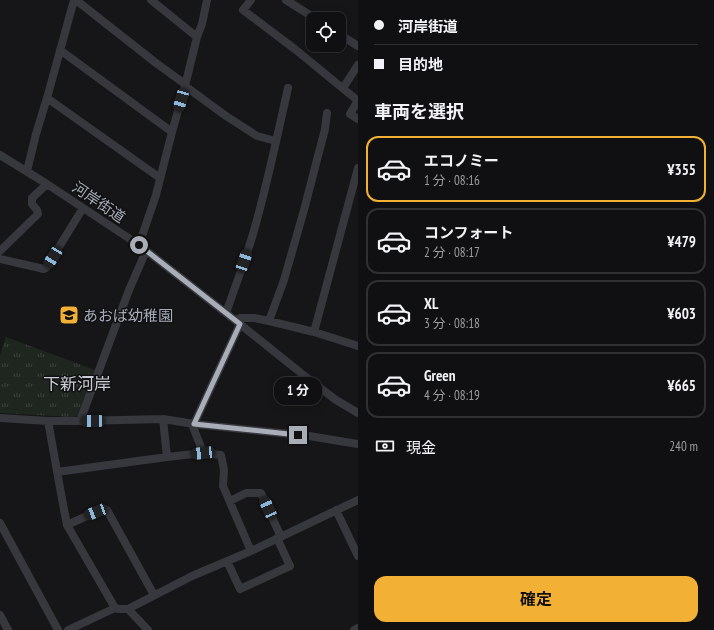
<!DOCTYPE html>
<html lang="ja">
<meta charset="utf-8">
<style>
:root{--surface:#101012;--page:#1e1e20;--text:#f1f3f6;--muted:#9c9d9f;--line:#303032;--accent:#f2b134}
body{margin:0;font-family:"PT Sans Narrow","Noto Sans JP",sans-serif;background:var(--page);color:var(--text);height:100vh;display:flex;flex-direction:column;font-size:15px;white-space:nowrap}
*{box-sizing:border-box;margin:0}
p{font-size:13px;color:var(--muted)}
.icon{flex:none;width:22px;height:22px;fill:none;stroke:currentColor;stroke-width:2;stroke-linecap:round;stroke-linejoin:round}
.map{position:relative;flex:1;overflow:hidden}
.drawer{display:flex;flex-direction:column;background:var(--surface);width:356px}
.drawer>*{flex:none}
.top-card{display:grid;align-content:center;height:88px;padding:0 16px;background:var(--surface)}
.controls{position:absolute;left:306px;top:12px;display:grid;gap:8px}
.controls a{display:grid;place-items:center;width:40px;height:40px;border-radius:8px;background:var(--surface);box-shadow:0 2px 10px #0003,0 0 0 1px var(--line);font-size:20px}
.end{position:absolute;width:18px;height:18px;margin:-9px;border:5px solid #a8adb8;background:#111;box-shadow:0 0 0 2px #111}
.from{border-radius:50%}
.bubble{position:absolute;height:28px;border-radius:12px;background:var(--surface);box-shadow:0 2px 10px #0003,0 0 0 1px var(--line);font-size:13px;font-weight:700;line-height:28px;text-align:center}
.car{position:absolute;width:12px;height:24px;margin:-12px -6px;border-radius:5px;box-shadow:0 0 3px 1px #0007;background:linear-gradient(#222 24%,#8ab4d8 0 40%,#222 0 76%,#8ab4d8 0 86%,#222 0)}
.top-card b{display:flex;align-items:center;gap:14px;height:38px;font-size:15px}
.top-card b+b{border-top:1px solid var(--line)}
.top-card i{width:10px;height:10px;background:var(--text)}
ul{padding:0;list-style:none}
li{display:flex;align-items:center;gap:12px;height:66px;margin:0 8px 6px;padding:0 8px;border:2px solid var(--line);border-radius:12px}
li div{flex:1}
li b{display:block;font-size:15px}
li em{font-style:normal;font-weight:700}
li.current{border-color:var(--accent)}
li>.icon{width:36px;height:36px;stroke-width:1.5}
h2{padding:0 16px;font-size:18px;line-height:48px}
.pay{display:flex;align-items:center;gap:10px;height:44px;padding:0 16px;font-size:15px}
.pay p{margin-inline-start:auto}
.cta{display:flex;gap:8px;margin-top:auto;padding:8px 16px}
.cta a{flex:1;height:46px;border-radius:12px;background:var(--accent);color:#111;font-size:16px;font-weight:700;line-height:46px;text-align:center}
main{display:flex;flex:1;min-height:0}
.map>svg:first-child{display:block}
.park{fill:url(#park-tufts)}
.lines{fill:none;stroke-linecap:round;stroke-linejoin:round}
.minor{stroke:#37383d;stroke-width:8}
.route{stroke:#a8adb8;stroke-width:5}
.labels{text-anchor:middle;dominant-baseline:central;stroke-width:3;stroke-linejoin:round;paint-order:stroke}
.street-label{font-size:15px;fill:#a8adb8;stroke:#111113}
.poi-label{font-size:15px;fill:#a8adb8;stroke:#111113;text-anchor:start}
.quarter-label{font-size:17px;fill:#c9ccd4;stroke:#111113}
</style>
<main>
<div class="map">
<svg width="358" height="630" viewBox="0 0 358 630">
<defs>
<pattern id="park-tufts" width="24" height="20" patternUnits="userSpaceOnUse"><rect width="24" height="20" fill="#1e261f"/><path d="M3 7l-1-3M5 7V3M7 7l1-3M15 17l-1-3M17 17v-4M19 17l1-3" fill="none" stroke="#3c433d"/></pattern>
</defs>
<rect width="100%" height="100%" fill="#161618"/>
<path class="park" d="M6,337L95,370L79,414L75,417H71L0,413V355Z"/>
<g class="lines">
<path class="minor" d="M76,0L156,63L185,84
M151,0L197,37
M251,0L243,10L296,50L357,100V102L350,114L358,119
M286,0L316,19
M339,34L358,46
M60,50L172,132
M185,86L226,116L257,136L276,141
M343,88L358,65
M47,98L160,178
M0,155L47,184L139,245L236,321L306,377L336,400L358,413
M27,171L36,134L47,98L74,0
M139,245L156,195L172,132L185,86L197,37L202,24L207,0
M0,251L38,214L37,210L32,204V198L47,184
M0,259L44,269L46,268L83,208
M226,313C235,287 245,261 253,234C267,186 277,137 288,88
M236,321L240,318H254L269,321L314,332L358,346
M269,321L284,280L304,210L325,129L327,113
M314,332L358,168
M0,418L48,421H80L163,419L194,424L309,436L358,444
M163,419L167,457
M48,421L62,499L67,525L115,608
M80,421L129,290L146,251
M194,424L240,324
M203,453L221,455L224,470L223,486L251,551
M57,472L167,457L203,453C200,443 195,434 192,423
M230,501L246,493H261L281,537
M336,510L358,556
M0,523L58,630
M67,525L87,516L105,509L107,510L154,595
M227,561L240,589L290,566L277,538
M128,609L148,630
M0,615L8,630
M68,630L115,608L119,609H128L192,576L251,551L358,500
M354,630L358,628"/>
</g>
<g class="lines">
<path class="route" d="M139,245L240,324L194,424L298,435"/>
</g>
<defs>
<g id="school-square" transform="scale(1)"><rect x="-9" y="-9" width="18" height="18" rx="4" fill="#f2b134" stroke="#111113"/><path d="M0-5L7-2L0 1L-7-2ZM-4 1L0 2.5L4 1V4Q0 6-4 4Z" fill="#111"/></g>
</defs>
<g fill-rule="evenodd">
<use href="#school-square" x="69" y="315"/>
</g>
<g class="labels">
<g class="street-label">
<text transform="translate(99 202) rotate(34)">河岸街道</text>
</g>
<g class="poi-label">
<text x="83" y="315">あおば幼稚園</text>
</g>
<g class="quarter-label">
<text x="77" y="384">下新河岸</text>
</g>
</g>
</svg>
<div class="controls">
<a><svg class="icon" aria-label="locate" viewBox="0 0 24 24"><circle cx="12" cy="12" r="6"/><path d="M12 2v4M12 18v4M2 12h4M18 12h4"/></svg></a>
</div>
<i class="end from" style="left:139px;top:245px"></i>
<i class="end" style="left:298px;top:435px"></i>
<div class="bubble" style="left:274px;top:377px;width:48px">1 分</div>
<i class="car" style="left:181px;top:100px;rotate:196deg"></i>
<i class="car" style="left:53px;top:257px;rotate:212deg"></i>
<i class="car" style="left:244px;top:261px;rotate:19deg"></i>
<i class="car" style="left:93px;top:421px;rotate:269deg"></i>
<i class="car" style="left:203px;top:453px;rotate:264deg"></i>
<i class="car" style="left:268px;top:508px;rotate:336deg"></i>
<i class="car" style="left:96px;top:512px;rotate:249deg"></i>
</div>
<section class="drawer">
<div class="top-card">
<b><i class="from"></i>河岸街道</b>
<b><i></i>目的地</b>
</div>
<h2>車両を選択</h2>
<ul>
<li class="current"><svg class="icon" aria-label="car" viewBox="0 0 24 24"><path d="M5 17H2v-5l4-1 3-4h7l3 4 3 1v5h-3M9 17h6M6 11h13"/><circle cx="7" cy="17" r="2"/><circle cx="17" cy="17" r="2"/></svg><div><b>エコノミー</b><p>1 分 · 08:16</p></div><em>¥355</em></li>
<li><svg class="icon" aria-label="car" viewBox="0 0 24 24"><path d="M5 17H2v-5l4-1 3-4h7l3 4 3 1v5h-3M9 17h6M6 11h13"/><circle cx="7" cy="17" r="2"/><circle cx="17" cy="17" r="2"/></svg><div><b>コンフォート</b><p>2 分 · 08:17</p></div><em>¥479</em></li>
<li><svg class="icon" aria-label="car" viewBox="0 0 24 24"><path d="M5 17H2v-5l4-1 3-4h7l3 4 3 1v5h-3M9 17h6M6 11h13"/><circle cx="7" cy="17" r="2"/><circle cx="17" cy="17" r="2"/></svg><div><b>XL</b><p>3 分 · 08:18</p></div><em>¥603</em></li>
<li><svg class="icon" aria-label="car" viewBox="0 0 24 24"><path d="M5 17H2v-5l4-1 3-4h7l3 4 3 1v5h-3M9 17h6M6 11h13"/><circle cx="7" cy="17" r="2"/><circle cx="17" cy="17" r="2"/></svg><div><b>Green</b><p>4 分 · 08:19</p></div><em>¥665</em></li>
</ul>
<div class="pay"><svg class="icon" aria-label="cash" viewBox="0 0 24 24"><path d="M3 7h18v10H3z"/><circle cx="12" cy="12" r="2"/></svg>現金<p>240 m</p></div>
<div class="cta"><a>確定</a></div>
</section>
</main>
